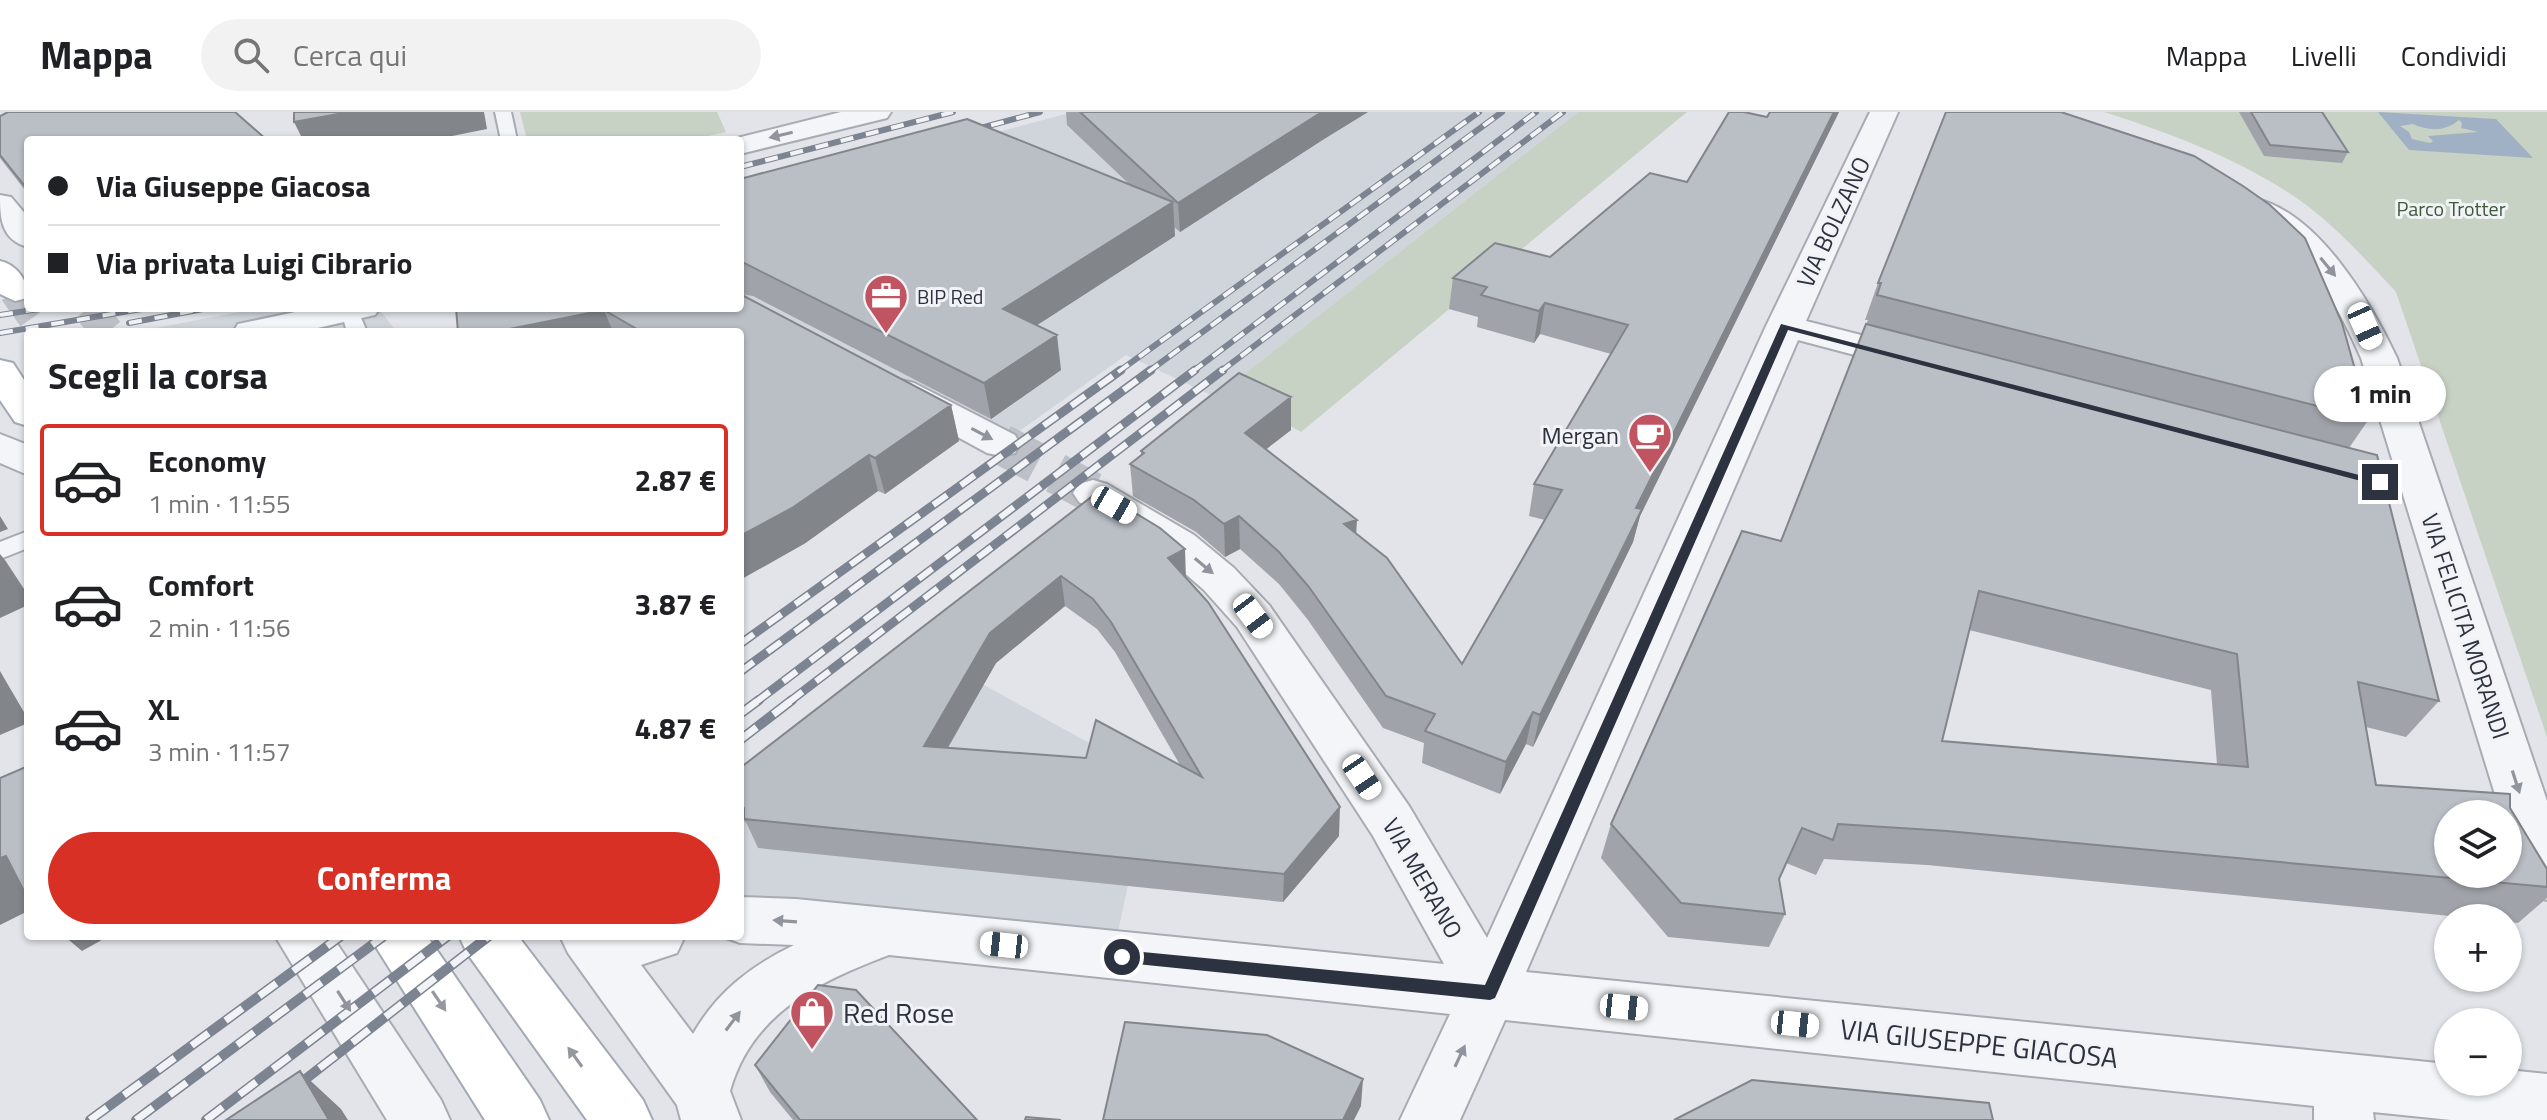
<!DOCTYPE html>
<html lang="it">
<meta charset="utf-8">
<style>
:root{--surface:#fff;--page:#f2f2f2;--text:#202124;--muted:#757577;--line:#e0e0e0;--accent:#d93025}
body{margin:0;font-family:"Titillium Web",sans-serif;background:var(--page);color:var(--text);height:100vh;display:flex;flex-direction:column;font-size:30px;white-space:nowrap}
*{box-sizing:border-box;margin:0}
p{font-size:26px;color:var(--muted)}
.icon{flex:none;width:44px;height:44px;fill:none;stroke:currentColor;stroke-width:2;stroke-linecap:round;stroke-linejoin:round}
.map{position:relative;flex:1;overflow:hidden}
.panel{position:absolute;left:24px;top:216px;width:720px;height:612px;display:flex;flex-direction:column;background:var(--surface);border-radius:8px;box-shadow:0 2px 6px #0004}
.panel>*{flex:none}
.top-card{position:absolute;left:24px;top:24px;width:720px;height:176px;border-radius:8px;box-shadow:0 2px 6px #0004;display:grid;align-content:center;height:176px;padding:0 24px;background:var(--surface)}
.buttons{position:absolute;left:2434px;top:688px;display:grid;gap:16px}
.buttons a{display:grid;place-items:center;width:88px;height:88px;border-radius:50%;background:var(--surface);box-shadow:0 2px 6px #0004;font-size:40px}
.end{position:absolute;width:36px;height:36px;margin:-18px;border:10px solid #2c323f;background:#fff;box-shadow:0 0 0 4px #fff}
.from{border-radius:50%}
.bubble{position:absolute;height:56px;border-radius:28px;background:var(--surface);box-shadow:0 2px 6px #0004;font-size:26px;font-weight:700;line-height:56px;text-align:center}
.car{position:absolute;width:24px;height:48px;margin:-24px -12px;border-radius:10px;box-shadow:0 0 6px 2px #0007;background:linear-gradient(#fff 24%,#345 0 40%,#fff 0 76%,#345 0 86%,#fff 0)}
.top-card b{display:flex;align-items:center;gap:28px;height:76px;font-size:30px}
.top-card b+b{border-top:2px solid var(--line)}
.top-card i{width:20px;height:20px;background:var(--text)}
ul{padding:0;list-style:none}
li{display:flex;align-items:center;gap:24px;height:112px;margin:0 16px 12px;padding:0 8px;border:4px solid transparent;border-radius:8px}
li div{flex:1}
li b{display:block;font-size:30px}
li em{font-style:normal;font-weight:700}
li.selected{border-color:var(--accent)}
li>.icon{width:72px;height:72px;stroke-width:1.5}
h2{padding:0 24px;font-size:36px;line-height:96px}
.action{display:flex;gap:16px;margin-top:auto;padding:16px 24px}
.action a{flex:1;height:92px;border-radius:48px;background:var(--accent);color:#fff;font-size:32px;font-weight:700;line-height:92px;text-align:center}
header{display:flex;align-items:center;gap:48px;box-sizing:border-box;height:112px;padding:0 40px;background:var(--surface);border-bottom:2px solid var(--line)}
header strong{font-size:38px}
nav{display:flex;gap:44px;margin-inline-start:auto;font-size:28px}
.search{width:560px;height:72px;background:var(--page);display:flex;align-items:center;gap:20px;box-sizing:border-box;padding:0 28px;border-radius:44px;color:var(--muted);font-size:30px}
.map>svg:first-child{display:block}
.built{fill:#d0d4db}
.green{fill:#c7d2c4}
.water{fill:#a1b1c5;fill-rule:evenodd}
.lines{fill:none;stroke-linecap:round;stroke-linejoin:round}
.minor-tunnel-far1{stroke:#bec0c7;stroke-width:32;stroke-dasharray:32 16;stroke-linecap:butt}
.minor-tunnel{stroke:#bec0c7;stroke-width:41;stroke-dasharray:41 21;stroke-linecap:butt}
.primary-tunnel{stroke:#bec0c7;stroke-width:32;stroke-dasharray:32 16;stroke-linecap:butt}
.service-casing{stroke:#a8abb3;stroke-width:4}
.minor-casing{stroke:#a8abb3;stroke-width:4}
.primary-casing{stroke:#a2a9b3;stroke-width:4}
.service{fill:#f4f5f8;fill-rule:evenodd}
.minor{fill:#f4f5f8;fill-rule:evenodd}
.primary{fill:#fff;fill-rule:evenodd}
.rail-far2-casing{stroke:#7d8491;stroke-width:6}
.rail-far1-casing{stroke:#7d8491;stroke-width:9}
.rail-casing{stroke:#7d8491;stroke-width:10}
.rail-far2{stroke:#f1f3f6;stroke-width:4;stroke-dasharray:13;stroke-linecap:butt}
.rail-far1{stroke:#f1f3f6;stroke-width:6;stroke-dasharray:17;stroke-linecap:butt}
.rail{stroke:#f1f3f6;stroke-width:7;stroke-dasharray:21;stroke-linecap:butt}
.wall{fill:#a0a3a9;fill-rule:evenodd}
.shaded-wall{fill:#82858a}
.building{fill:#babec5;stroke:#82858a;stroke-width:2;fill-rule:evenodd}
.oneway{fill:#90949c}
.oneway2{fill:#96989f}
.route{fill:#2c323f}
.labels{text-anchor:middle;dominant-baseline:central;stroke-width:6;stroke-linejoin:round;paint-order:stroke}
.far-park-label{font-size:20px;fill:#3f593a;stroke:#f1f3f6}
.far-poi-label{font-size:20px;fill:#2c323f;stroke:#f1f3f6;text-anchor:start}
.street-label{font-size:24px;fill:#2c323f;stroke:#f1f3f6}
.poi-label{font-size:24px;fill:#2c323f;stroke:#f1f3f6;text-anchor:end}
.near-poi-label{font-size:28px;fill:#2c323f;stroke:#f1f3f6;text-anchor:start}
.near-street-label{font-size:28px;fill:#2c323f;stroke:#f1f3f6}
</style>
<header>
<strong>Mappa</strong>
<div class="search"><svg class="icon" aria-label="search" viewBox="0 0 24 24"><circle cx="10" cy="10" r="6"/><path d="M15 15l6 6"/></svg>Cerca qui</div>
<nav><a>Mappa</a><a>Livelli</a><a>Condividi</a></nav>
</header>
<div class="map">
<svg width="2547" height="1008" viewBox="0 0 2547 1008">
<rect width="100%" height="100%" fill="#e2e4e9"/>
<path class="built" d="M1073,0H1578L1215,285L1126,243L1004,330L740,188V89Z
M260,196H378L397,220H135Z
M904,529L1151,665L1110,857L740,816V657Z"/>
<path class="green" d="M520,0H717L726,20L689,28H527Z
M1578,0H1687L1301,320L1260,297L1215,285Z
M2104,0H2547V625L2396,180C2368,150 2341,120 2309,95C2249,50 2175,23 2104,0Z"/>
<path class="water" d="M2378,0L2496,7L2533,46L2409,38ZM2459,8L2462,11L2461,16L2478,20L2428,24L2433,29L2430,31L2412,27L2409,20L2400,14L2413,12C2428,19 2445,20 2459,8Z"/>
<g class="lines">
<path class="minor-tunnel-far1" d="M88,196L108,220"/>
<path class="minor-tunnel" d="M1001,332L1093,381"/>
<path class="primary-tunnel" d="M15,179L44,220"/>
<g class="service-casing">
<path id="service" d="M495,0H511L517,28H501Z
M343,196H357L367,220H347L341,199Z
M28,419V436L0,447V430Z"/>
</g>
<g class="minor-casing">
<path id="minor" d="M841,0H891L887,6L740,42V28H729Z
M1870,0H1898L1806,209L1928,240L1933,248L1928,256L1915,259L1798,228L1526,860L2448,952V970H2508V958L2547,962V1008H2451L2373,1000L2374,1008H2314V994L1505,908L1460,1008H1400L1450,902L889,843C818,870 752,901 730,979L741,1008H681L677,993L568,841L560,824H685L677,841L641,853L693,922C717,880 751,854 794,833L740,831L721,824H740V785L796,787L1444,852L1373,724L1237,515L1204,478L1164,443L1079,390L1073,381L1079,372L1093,368L1107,372L1194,423L1234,456L1269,493L1409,694L1487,826L1766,214Z
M0,83L11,85L28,105V135C1,128 0,106 0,83Z
M2257,87C2320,103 2371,191 2397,246L2547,689V788L2529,782C2516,756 2508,730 2508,702H2501L2361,246C2343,205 2323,167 2290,136C2275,123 2252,113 2241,97L2246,90Z
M314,196H380L375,203L300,220H233L238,212Z
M901,268L914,271L1015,323L1020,332L1015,341L1001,344L987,341L888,287L882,279L888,271Z
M0,322L28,333V363L0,351Z
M275,824H332L441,988L450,1008H387Z"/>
</g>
<g class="primary-casing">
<path id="primary" d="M0,149C17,153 29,169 27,186L15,189L0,182Z
M0,248L13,251L28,274V314L15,310L0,288Z
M369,824H427L540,988L549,1008H485Z
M459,824H518L643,988L652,1008H587L467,841Z"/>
</g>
<use href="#service" class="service"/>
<use href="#minor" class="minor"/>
<use href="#primary" class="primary"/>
<g class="rail-far2-casing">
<path id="rail-far2" d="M966,20L1040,0
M740,55L953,0
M0,203L45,196
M129,211L208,196
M0,221L147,196
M1118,260L1479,0
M1148,260L1502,0
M1192,260L1536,0
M1220,260L1563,0"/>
</g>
<g class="rail-far1-casing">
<path id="rail-far1" d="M740,532L1121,258
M740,560L1151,258
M756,590L1195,258
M789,590L1223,258"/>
</g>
<g class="rail-casing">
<path id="rail" d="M740,602L759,588
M740,628L792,588
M90,1008L341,824
M136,1008L384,824
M206,1008L448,824
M253,1008L489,824"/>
</g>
<use href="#rail-far2" class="rail-far2"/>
<use href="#rail-far1" class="rail-far1"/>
<use href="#rail" class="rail"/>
</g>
<path class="wall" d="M1066,0H1368L1324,27L1180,120L1174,115L1175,124L1037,213L1061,258L991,307L753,184L740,182V67L1129,72L1067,13Z
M1770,0H1839L1640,404L1633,430L1533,635L1526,632L1500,682L1422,651L1424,631L1383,616L1308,508L1279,472L1240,437L1225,445L1196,420L1133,384L1130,352L1141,343V339L1291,318L1266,337L1356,422L1462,552L1545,408L1529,404L1534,372L1611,242L1540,222L1534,231L1477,215L1478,205L1449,197L1453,166L1550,145L1687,70L1767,5Z
M2239,0H2322L2348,40L2342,51L2264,44Z
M28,28V82L0,46V43Z
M1878,171L2369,307L2349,336L2439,589L2406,625L2366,615L2376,673L2510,696L2547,757V786L2518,811L2508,810V806H2471L1927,753L1824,747L1816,763L1786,751L1779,767L1785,802L1769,835L1668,825L1601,746L1611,712L1781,429L1866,212L1868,208H1865ZM1969,518L2211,578L2217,652L1942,629Z
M456,196H740L951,293L959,329L885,382L878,379L804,432L740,220H458Z
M1099,379L1186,466L1339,724L1283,790L758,736L747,712L740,704V656ZM1065,494L1097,517L1115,540L1180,653L948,636L996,551Z
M755,953L977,1008H793L770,980Z"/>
<path class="shaded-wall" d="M349,0H484L487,17L432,28H303L294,10Z
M1322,0H1368L1324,27L1180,120L1178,91Z
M1834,0H1839L1640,404L1633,430L1533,635L1540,603L1636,396Z
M1173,90L1175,124L1008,232L1003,197Z
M1545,191L1540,222L1534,231L1539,199Z
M604,198L613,220H495Z
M1057,223L1061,258L991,307L984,271Z
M1291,285V318L1246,353L1245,321Z
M951,293L959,329L885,382L875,346Z
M869,343L878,379L804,432L740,468V424Z
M0,404L8,417L0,420Z
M1239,404L1240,437L1225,445L1224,412Z
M1357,408L1355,441L1344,412Z
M1185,437L1186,467L1168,446Z
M0,442L5,448L28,483V493L0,506Z
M1061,464L1065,494L996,551L932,663L924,634L990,521Z
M0,559L28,607V611L0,623Z
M1533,600L1526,632L1500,682L1506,650Z
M1340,695L1339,724L1283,790L1284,762Z
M6,744L28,763V799L0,813V746Z
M64,824H109L82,839Z
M300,959L341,997L348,1008H329Z
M1363,967L1361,994L1354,1008H1343Z"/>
<path class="building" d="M8,0H235L267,28H28V78L0,43V4Z
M294,0H349L294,10Z
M1080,0H1322L1178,91Z
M1729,0H1744L1767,5L1770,0H1834L1636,396L1642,397L1540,603L1533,600L1506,650L1425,619L1435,602L1386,584L1309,475L1279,440L1239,404L1224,412L1194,388L1130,352L1144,341L1141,339L1239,261L1291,285L1245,321L1357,408L1344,412L1387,446L1462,552L1562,378L1534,372L1628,213L1545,191L1539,199L1481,183L1487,175L1453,166L1495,131L1550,145L1650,61L1687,70Z
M1946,0H2061L2194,44L2243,74L2270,93L2305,126L2342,211L2369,307L1877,183L1881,171H1878Z
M2251,0H2322L2348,40L2270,33Z
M967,7L1173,90L1003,197L1057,223L984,271L740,149V67Z
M740,182L951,293L875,346L869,343L792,396L740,424V220H642L604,198L495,220H458L456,196H740Z
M1866,212L2377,343L2439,589L2358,570L2376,673L2510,682V696L2547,757V775L1947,719L1838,712L1833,728L1802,716L1779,767L1785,802L1681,791L1611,712L1742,419L1781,429ZM1979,479L2237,542L2248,655L1942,629ZM2448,702H2508V762H2448Z
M1099,379L1160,416L1185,437L1168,446L1208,490L1340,695L1284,762L744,707V696L740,691V656ZM1061,464L1093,487L1111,510L1202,665L1096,608L1086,646L924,634L990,521Z
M28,654V787L6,744L0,746V666Z
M818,873L856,878L977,1008H800L755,953Z
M1125,910L1267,923L1363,967L1343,1008H1103Z
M300,959L329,1008H226Z
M1752,968L1989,991L1993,1008H1674Z
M1026,1005L1061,1008H1025Z"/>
<defs><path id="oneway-solid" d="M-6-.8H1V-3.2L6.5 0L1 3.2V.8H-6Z" transform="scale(2)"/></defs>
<g class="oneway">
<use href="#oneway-solid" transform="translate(781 23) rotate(167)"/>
<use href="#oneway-solid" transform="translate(2328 155) rotate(51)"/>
<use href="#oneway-solid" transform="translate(982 322) rotate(28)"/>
<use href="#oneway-solid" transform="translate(1204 454) rotate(40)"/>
<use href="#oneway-solid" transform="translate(2516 670) rotate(72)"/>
<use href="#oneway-solid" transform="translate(785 809) rotate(-176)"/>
<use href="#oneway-solid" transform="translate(344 889) rotate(57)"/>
<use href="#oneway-solid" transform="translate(733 909) rotate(-53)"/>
<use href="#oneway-solid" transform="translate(1460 944) rotate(-65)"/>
</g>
<g class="oneway2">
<use href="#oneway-solid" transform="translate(439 889) rotate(56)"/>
<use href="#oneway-solid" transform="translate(575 945) rotate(-126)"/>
</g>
<path class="route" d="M1781,212L2386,370L2380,374L1788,218L1495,886L1490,888L1117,850L1114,845L1122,838L1485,873Z"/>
<defs>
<g id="office-pin" transform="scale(2.3)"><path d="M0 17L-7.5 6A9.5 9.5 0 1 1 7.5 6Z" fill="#c15461" stroke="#f1f3f6"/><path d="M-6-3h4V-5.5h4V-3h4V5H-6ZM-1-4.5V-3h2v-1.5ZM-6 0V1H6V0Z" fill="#fff"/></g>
<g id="cafe-pin" transform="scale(2.3)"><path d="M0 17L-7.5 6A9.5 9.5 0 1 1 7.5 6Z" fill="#c15461" stroke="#f1f3f6"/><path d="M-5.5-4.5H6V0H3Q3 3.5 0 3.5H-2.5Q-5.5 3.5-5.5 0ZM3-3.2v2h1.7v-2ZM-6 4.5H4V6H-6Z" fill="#fff"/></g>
<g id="shop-pin" transform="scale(2.3)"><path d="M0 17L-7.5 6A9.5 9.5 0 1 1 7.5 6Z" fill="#c15461" stroke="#f1f3f6"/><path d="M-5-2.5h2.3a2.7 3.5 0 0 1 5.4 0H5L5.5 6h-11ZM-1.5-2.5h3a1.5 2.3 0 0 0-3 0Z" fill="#fff"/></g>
</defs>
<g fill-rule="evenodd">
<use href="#office-pin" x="886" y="184"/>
<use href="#cafe-pin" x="1650" y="323"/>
<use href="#shop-pin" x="812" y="900"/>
</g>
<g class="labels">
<g class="far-park-label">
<text x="2451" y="96">Parco Trotter</text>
</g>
<g class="far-poi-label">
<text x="917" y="184">BIP Red</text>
</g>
<g class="street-label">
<text transform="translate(1833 110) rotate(-65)">VIA BOLZANO</text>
<text transform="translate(2466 514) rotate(72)">VIA FELICITA MORANDI</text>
<text transform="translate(1423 766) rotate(60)">VIA MERANO</text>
</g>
<g class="poi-label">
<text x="1619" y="323">Mergan</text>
</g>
<g class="near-poi-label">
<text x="843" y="900">Red Rose</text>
</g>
<g class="near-street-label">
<text transform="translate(1979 931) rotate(6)">VIA GIUSEPPE GIACOSA</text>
</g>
</g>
</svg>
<div class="buttons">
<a><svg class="icon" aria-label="layers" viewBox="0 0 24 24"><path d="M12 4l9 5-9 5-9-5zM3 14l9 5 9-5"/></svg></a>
<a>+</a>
<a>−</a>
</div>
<i class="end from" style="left:1122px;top:845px"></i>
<i class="end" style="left:2380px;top:370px"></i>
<div class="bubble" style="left:2314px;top:254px;width:132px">1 min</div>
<i class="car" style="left:2365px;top:214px;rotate:156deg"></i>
<i class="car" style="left:1114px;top:393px;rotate:120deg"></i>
<i class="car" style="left:1253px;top:504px;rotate:143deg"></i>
<i class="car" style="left:1362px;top:665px;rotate:146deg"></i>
<i class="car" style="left:1004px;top:833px;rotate:276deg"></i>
<i class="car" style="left:1624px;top:895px;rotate:96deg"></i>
<i class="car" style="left:1795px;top:912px;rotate:96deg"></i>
<div class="top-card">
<b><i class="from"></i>Via Giuseppe Giacosa</b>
<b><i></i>Via privata Luigi Cibrario</b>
</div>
<section class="panel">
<h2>Scegli la corsa</h2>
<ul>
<li class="selected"><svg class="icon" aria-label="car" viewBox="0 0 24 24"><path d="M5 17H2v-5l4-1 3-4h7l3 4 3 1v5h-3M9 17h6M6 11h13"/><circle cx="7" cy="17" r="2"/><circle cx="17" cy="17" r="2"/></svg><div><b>Economy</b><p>1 min · 11:55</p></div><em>2.87 €</em></li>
<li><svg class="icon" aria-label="car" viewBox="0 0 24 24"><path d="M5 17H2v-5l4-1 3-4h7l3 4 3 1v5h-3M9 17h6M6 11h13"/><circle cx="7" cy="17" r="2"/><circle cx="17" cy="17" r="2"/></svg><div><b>Comfort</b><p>2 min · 11:56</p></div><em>3.87 €</em></li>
<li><svg class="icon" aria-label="car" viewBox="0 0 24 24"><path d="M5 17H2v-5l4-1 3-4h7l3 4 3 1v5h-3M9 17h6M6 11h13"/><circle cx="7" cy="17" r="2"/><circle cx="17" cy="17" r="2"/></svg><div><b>XL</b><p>3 min · 11:57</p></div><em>4.87 €</em></li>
</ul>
<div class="action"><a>Conferma</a></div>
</section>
</div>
